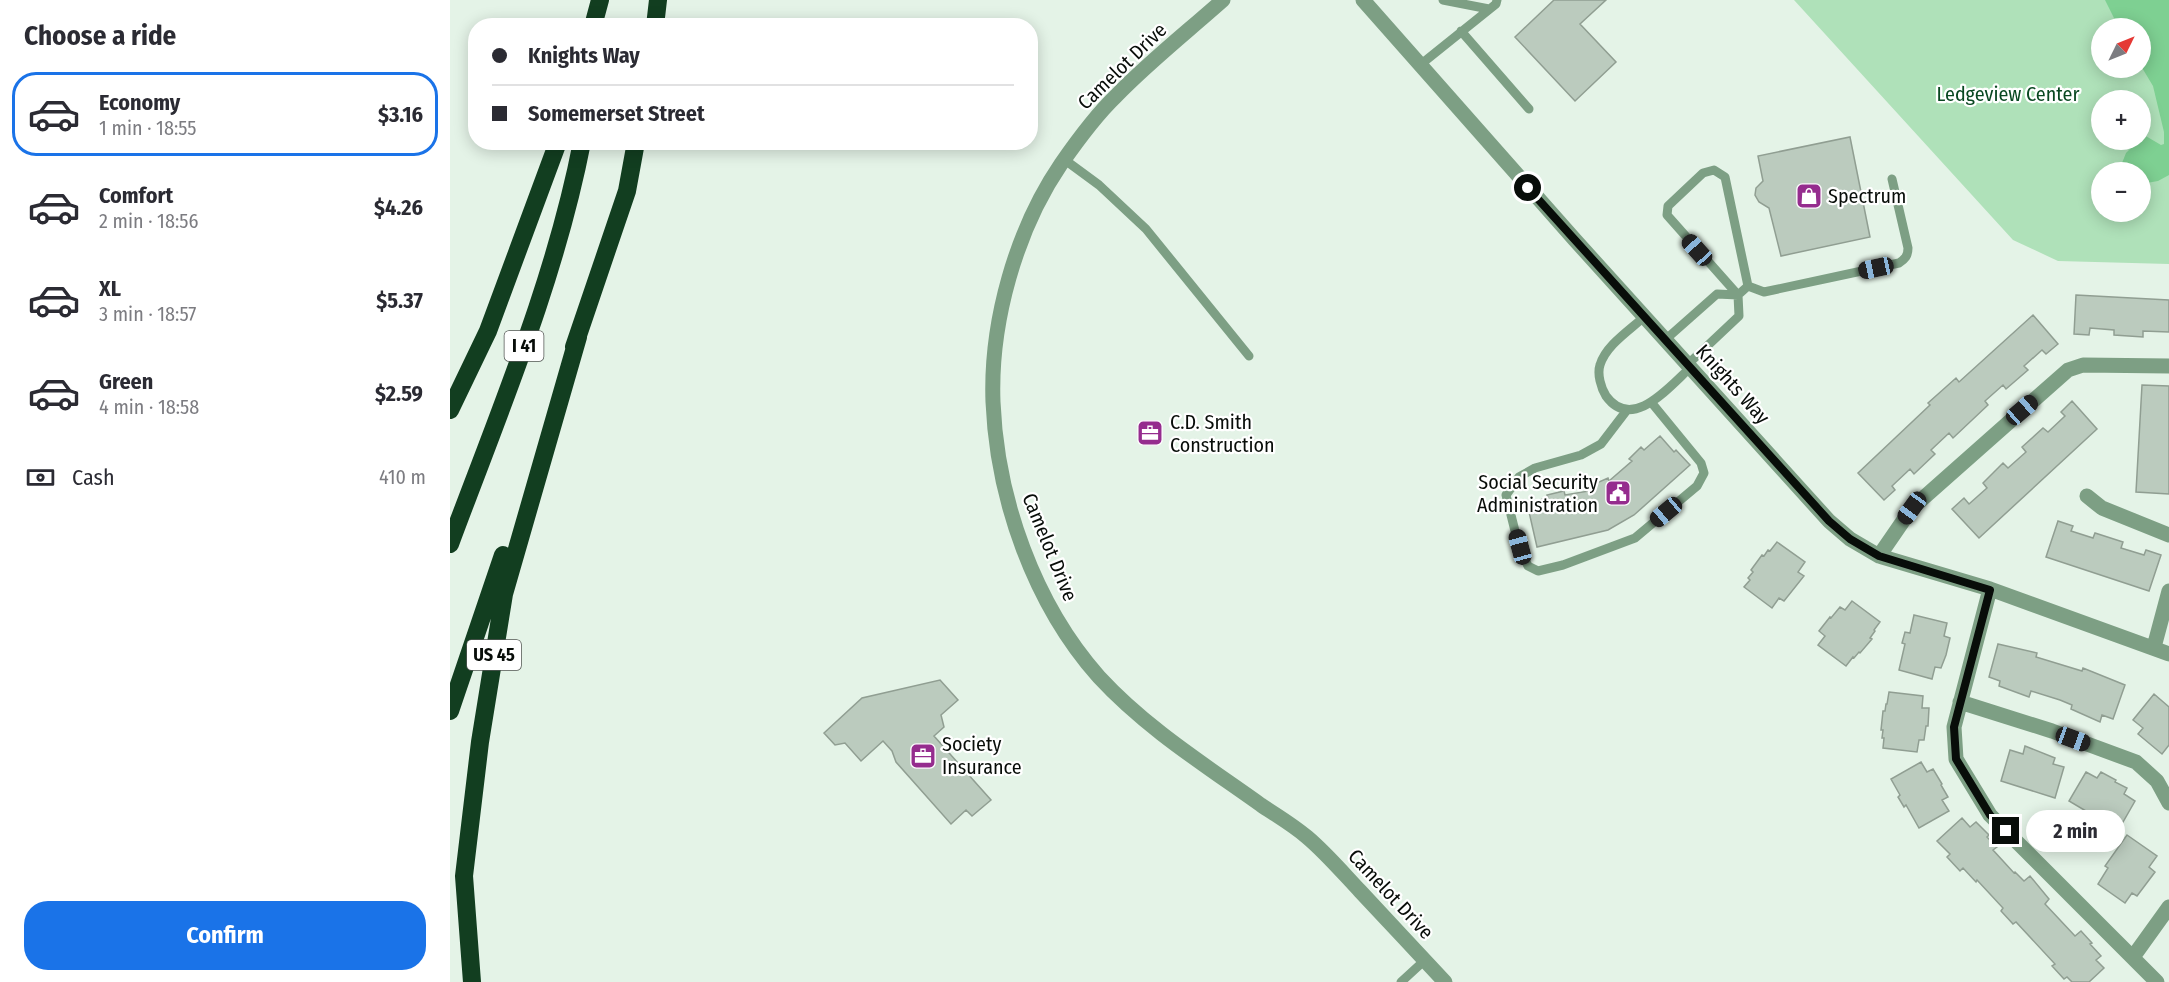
<!DOCTYPE html>
<meta charset="utf-8">
<style>
:root{--surface:#fff;--page:#f2f2f3;--text:#2b2b33;--muted:#7c7c81;--line:#e1e1e2;--accent:#1a73e8}
body{margin:0;font-family:"Fira Sans Condensed",sans-serif;background:var(--page);color:var(--text);height:100vh;display:flex;flex-direction:column;font-size:22px;white-space:nowrap}
*{box-sizing:border-box;margin:0}
p{font-size:20px;color:var(--muted)}
.icon{flex:none;width:33px;height:33px;fill:none;stroke:currentColor;stroke-width:2;stroke-linecap:round;stroke-linejoin:round}
.map{position:relative;flex:1;overflow:hidden}
.details{display:flex;flex-direction:column;background:var(--surface);width:450px}
.details>*{flex:none}
.guide{position:absolute;left:18px;top:18px;width:570px;height:132px;border-radius:24px;box-shadow:0 3px 15px #0003;display:grid;align-content:center;height:132px;padding:0 24px;background:var(--surface)}
.needle{width:39px;rotate:47deg}
.buttons{position:absolute;left:1641px;top:18px;display:grid;gap:12px}
.buttons a{display:grid;place-items:center;width:60px;height:60px;border-radius:50%;background:var(--surface);box-shadow:0 3px 15px #0003;font-size:30px}
.end{position:absolute;width:27px;height:27px;margin:-14px;border:8px solid #080d09;background:#fff;box-shadow:0 0 0 3px #fff}
.from{border-radius:50%}
.bubble{position:absolute;height:42px;border-radius:21px;background:var(--surface);box-shadow:0 3px 15px #0003;font-size:20px;font-weight:700;line-height:42px;text-align:center}
.car{position:absolute;width:18px;height:36px;margin:-18px -9px;border-radius:8px;box-shadow:0 0 4px 2px #0007;background:linear-gradient(#222 24%,#8ab4d8 0 40%,#222 0 76%,#8ab4d8 0 86%,#222 0)}
.guide b{display:flex;align-items:center;gap:21px;height:57px;font-size:22px}
.guide b+b{border-top:2px solid var(--line)}
.guide i{width:15px;height:15px;background:var(--text)}
ul{padding:0;list-style:none}
li{display:flex;align-items:center;gap:18px;height:84px;margin:0 12px 9px;padding:0 12px;border:3px solid transparent;border-radius:24px}
li div{flex:1}
li b{display:block;font-size:22px}
li em{font-style:normal;font-weight:700}
li.active{border-color:var(--accent)}
li>.icon{width:54px;height:54px;stroke-width:1.5}
h2{padding:0 24px;font-size:27px;line-height:72px}
.pay{display:flex;align-items:center;gap:15px;height:66px;padding:0 24px;font-size:22px}
.pay p{margin-inline-start:auto}
.button{display:flex;gap:12px;margin-top:auto;padding:12px 24px}
.button a{flex:1;height:69px;border-radius:24px;background:var(--accent);color:#fff;font-size:24px;font-weight:700;line-height:69px;text-align:center}
main{display:flex;flex:1;min-height:0}
.map>svg:first-child{display:block}
.green{fill:#afe1b9;fill-rule:evenodd}
.water{fill:#7ed092}
.building{fill:#bbcbbe;stroke:#909e92;stroke-width:1.5}
.lines{fill:none;stroke-linecap:round;stroke-linejoin:round}
.service{stroke:#7d9f84;stroke-width:9}
.minor{stroke:#7d9f84;stroke-width:15}
.motorway{stroke:#123e20;stroke-width:18}
.route{stroke:#080d09;stroke-width:8}
.labels{text-anchor:middle;dominant-baseline:central;stroke-width:4.5;stroke-linejoin:round;paint-order:stroke}
.shield{fill:#fff;stroke:#525653;stroke-width:1.5}
.shield-label{font-size:18px;font-weight:bold;fill:#080d09}
.street-label{font-size:20px;fill:#080d09;stroke:#fff}
.park-label{font-size:20px;fill:#094821;stroke:#fff}
.poi-label{font-size:20px;fill:#080d09;stroke:#fff;text-anchor:start}
</style>
<main>
<section class="details">
<h2>Choose a ride</h2>
<ul>
<li class="active"><svg class="icon" aria-label="car" viewBox="0 0 24 24"><path d="M5 17H2v-5l4-1 3-4h7l3 4 3 1v5h-3M9 17h6M6 11h13"/><circle cx="7" cy="17" r="2"/><circle cx="17" cy="17" r="2"/></svg><div><b>Economy</b><p>1 min · 18:55</p></div><em>$3.16</em></li>
<li><svg class="icon" aria-label="car" viewBox="0 0 24 24"><path d="M5 17H2v-5l4-1 3-4h7l3 4 3 1v5h-3M9 17h6M6 11h13"/><circle cx="7" cy="17" r="2"/><circle cx="17" cy="17" r="2"/></svg><div><b>Comfort</b><p>2 min · 18:56</p></div><em>$4.26</em></li>
<li><svg class="icon" aria-label="car" viewBox="0 0 24 24"><path d="M5 17H2v-5l4-1 3-4h7l3 4 3 1v5h-3M9 17h6M6 11h13"/><circle cx="7" cy="17" r="2"/><circle cx="17" cy="17" r="2"/></svg><div><b>XL</b><p>3 min · 18:57</p></div><em>$5.37</em></li>
<li><svg class="icon" aria-label="car" viewBox="0 0 24 24"><path d="M5 17H2v-5l4-1 3-4h7l3 4 3 1v5h-3M9 17h6M6 11h13"/><circle cx="7" cy="17" r="2"/><circle cx="17" cy="17" r="2"/></svg><div><b>Green</b><p>4 min · 18:58</p></div><em>$2.59</em></li>
</ul>
<div class="pay"><svg class="icon" aria-label="cash" viewBox="0 0 24 24"><path d="M3 7h18v10H3z"/><circle cx="12" cy="12" r="2"/></svg>Cash<p>410 m</p></div>
<div class="button"><a>Confirm</a></div>
</section>
<div class="map">
<svg width="1719" height="982" viewBox="0 0 1719 982">
<rect width="100%" height="100%" fill="#e4f3e7"/>
<path class="green" d="M1344,0H1719V264L1608,261L1563,240ZM1652,28H1690V68H1652ZM1652,100H1690V140H1652ZM1652,172H1690V212H1652Z"/>
<path class="water" d="M1655,0H1719V175L1708,181L1691,184L1690,172H1671L1670,168L1676,153L1694,135L1711,145L1714,144V132L1703,86L1691,66L1690,28H1669Z"/>
<path class="building" d="M1104,0H1156L1130,24L1166,62L1125,101L1065,37Z
M1400,137L1420,237L1331,256L1319,208L1309,202L1305,195L1306,188L1313,181L1308,156Z
M1626,295L1719,300V332L1693,331V337L1664,335V330L1640,328L1639,335L1624,334Z
M1583,315L1608,344L1596,354L1592,350L1574,366L1578,370L1556,389L1553,385L1535,401L1538,405L1503,438L1499,433L1481,450L1485,454L1464,474L1460,469L1442,486L1445,490L1434,500L1408,473L1480,405L1478,403L1506,378L1509,382Z
M1692,385L1719,386V494L1686,492Z
M1622,401L1647,429L1529,538L1502,509L1514,498L1519,504L1537,488L1533,483L1553,463L1558,468L1576,452L1572,447L1593,428L1598,432L1615,416L1611,412Z
M1210,436L1224,452L1226,450L1240,465L1184,515L1158,530L1087,547L1077,503L1098,498L1097,495L1114,491L1115,495L1145,490L1142,485L1158,478L1159,481L1182,461L1179,459L1191,447L1194,450Z
M1608,521L1623,526L1621,531L1643,538L1645,533L1673,542L1671,548L1694,555L1696,550L1711,555L1699,591L1596,557Z
M1327,542L1355,562L1348,572L1354,576L1334,601L1329,598L1322,608L1294,587L1300,580L1298,578L1303,572L1301,570L1312,555L1314,556L1318,550L1320,551Z
M1402,601L1430,622L1424,630L1425,631L1420,638L1422,639L1410,653L1409,652L1404,658L1403,657L1396,666L1368,645L1375,636L1369,631L1380,617L1381,618L1390,607L1395,610Z
M1464,615L1497,623L1494,636L1500,638L1496,655L1491,668L1485,667L1482,679L1449,670L1455,644L1452,643L1455,632L1460,633Z
M1548,644L1587,653L1586,657L1632,671L1633,668L1675,685L1663,719L1652,715L1650,722L1621,709L1622,705L1610,700L1581,691L1579,697L1549,686L1550,681L1539,677Z
M490,680L508,700L491,715L494,727L484,736L541,800L522,816L516,810L501,824L446,762L442,751L433,741L411,761L395,743L385,745L374,733L412,698Z
M1439,692L1473,696L1472,708H1479L1478,726H1476L1474,740H1469L1467,752L1433,748L1434,738H1432L1433,730H1431L1433,711H1435L1436,704H1437Z
M1704,694L1719,707V745L1712,754L1688,734L1693,728L1683,720Z
M1575,746L1605,758L1603,764L1614,767L1605,798L1551,781L1560,750L1573,754Z
M1471,762L1477,772L1483,769L1492,784L1491,785L1498,797L1492,800L1499,811L1469,828L1456,805L1454,807L1448,797L1450,795L1441,779Z
M1636,772L1647,778L1651,772L1666,780L1665,782L1677,788L1674,794L1685,801L1669,829L1652,819L1650,823L1634,814L1636,811L1619,801Z
M1512,818L1520,827L1526,822L1539,835L1537,837L1547,847L1543,850L1564,873L1565,872L1574,881L1580,876L1599,899L1595,904L1625,936L1631,931L1642,943L1640,944L1651,956L1646,960L1654,968L1639,982H1622L1617,977L1614,979L1602,966L1605,964L1566,922L1563,924L1551,911L1553,908L1527,880L1526,882L1513,868L1510,871L1497,857L1500,854L1487,841Z
M1677,835L1707,856L1699,867L1705,872L1687,896L1682,893L1675,903L1648,884L1658,868L1655,866Z"/>
<g class="lines">
<path class="service" d="M993,0L1039,9
M1011,31L1079,109
M970,65L1046,4L1047,0
M615,160L649,185L696,229L799,356
M1298,286L1288,295L1217,215L1218,206L1253,173L1264,170L1275,177L1298,286L1314,292L1449,263C1455,259 1458,256 1458,248L1442,179
M1194,317C1180,330 1156,345 1150,365C1147,374 1151,388 1156,396C1182,432 1219,387 1240,368
M1215,340L1267,294L1288,295L1289,316L1237,365
M1177,410L1151,444L1131,455L1085,468L1069,477L1056,495L1069,547L1078,566L1088,571L1113,565L1185,538L1247,486L1254,473L1251,463L1201,402
M951,982L975,960"/>
<path class="minor" d="M773,0C737,32 699,62 666,96C645,116 627,141 611,164C566,230 540,322 543,402C547,499 584,604 649,677C696,728 755,765 811,805C826,815 843,825 857,837C876,853 893,873 910,891C938,921 967,952 995,982
M913,0L1125,240L1379,521L1400,539L1429,556L1540,589L1719,654
M1637,496L1652,508L1719,535
M1429,556L1462,508L1618,370L1633,365L1719,366
M1540,589L1504,727L1506,759L1540,815L1707,982
M1704,647L1719,591
M1510,702L1602,731L1686,762L1707,781L1719,803
M1683,957L1719,907"/>
<path class="motorway" d="M143,26L150,0
M205,26L208,0
M124,347L177,191L186,142
M0,410L38,331L108,142
M0,544C49,412 105,281 132,142
M0,711L53,555
M22,982L14,876L30,742L54,594L128,337"/>
</g>
<g class="lines">
<path class="route" d="M1078,188L1379,521L1400,539L1429,556L1540,590L1504,727L1506,759L1540,815L1556,831"/>
</g>
<defs>
<g id="shop-square" transform="scale(1.35)"><rect x="-9" y="-9" width="18" height="18" rx="4" fill="#952c8e" stroke="#fff"/><path d="M-5-2.5h2.3a2.7 3.5 0 0 1 5.4 0H5L5.5 6h-11ZM-1.5-2.5h3a1.5 2.3 0 0 0-3 0Z" fill="#fff"/></g>
<g id="office-square" transform="scale(1.35)"><rect x="-9" y="-9" width="18" height="18" rx="4" fill="#952c8e" stroke="#fff"/><path d="M-6-3h4V-5.5h4V-3h4V5H-6ZM-1-4.5V-3h2v-1.5ZM-6 0V1H6V0Z" fill="#fff"/></g>
<g id="civic-square" transform="scale(1.35)"><rect x="-9" y="-9" width="18" height="18" rx="4" fill="#952c8e" stroke="#fff"/><path d="M-.6-6.5H3V-4.5H.6V-3L4-1V1h2V6H-6V1h2V-1L-.6-3ZM-1.2 2.5V6h2.4V2.5Z" fill="#fff"/></g>
</defs>
<g fill-rule="evenodd">
<use href="#shop-square" x="1359" y="196"/>
<use href="#office-square" x="700" y="433"/>
<use href="#civic-square" x="1168" y="493"/>
<use href="#office-square" x="473" y="756"/>
</g>
<g class="labels">
<g class="shield">
<rect x="54.5" y="331" width="39" height="30" rx="4.5"/>
<rect x="17" y="640" width="54" height="30" rx="4.5"/>
</g>
<g class="shield-label">
<text x="74" y="346">I 41</text>
<text x="44" y="655">US 45</text>
</g>
<g class="street-label">
<text transform="translate(672 66) rotate(-44)">Camelot Drive</text>
<text transform="translate(1283 384) rotate(48)">Knights Way</text>
<text transform="translate(600 547) rotate(68)">Camelot Drive</text>
<text transform="translate(941 894) rotate(47)">Camelot Drive</text>
</g>
<g class="park-label">
<text x="1558" y="94">Ledgeview Center</text>
</g>
<g class="poi-label">
<text x="1378" y="196">Spectrum</text>
<text x="720" y="422">C.D. Smith<tspan x="720" dy="23">Construction</tspan></text>
<text x="1148" y="482" text-anchor="end">Social Security<tspan x="1148" dy="23">Administration</tspan></text>
<text x="492" y="744">Society<tspan x="492" dy="23">Insurance</tspan></text>
</g>
</g>
</svg>
<div class="buttons">
<a><svg class="needle" viewBox="-14 -14 28 28"><path d="M0-13l5 13h-10z" fill="#e53935"/><path d="M0 13l5-13h-10z" fill="#7c7c81"/></svg></a>
<a>+</a>
<a>−</a>
</div>
<i class="end from" style="left:1078px;top:188px"></i>
<i class="end" style="left:1556px;top:831px"></i>
<div class="bubble" style="left:1576px;top:810px;width:99px">2 min</div>
<i class="car" style="left:1247px;top:250px;rotate:318deg"></i>
<i class="car" style="left:1426px;top:268px;rotate:258deg"></i>
<i class="car" style="left:1572px;top:410px;rotate:49deg"></i>
<i class="car" style="left:1462px;top:508px;rotate:216deg"></i>
<i class="car" style="left:1216px;top:512px;rotate:230deg"></i>
<i class="car" style="left:1070px;top:547px;rotate:345deg"></i>
<i class="car" style="left:1623px;top:739px;rotate:110deg"></i>
<div class="guide">
<b><i class="from"></i>Knights Way</b>
<b><i></i>Somemerset Street</b>
</div>
</div>
</main>
